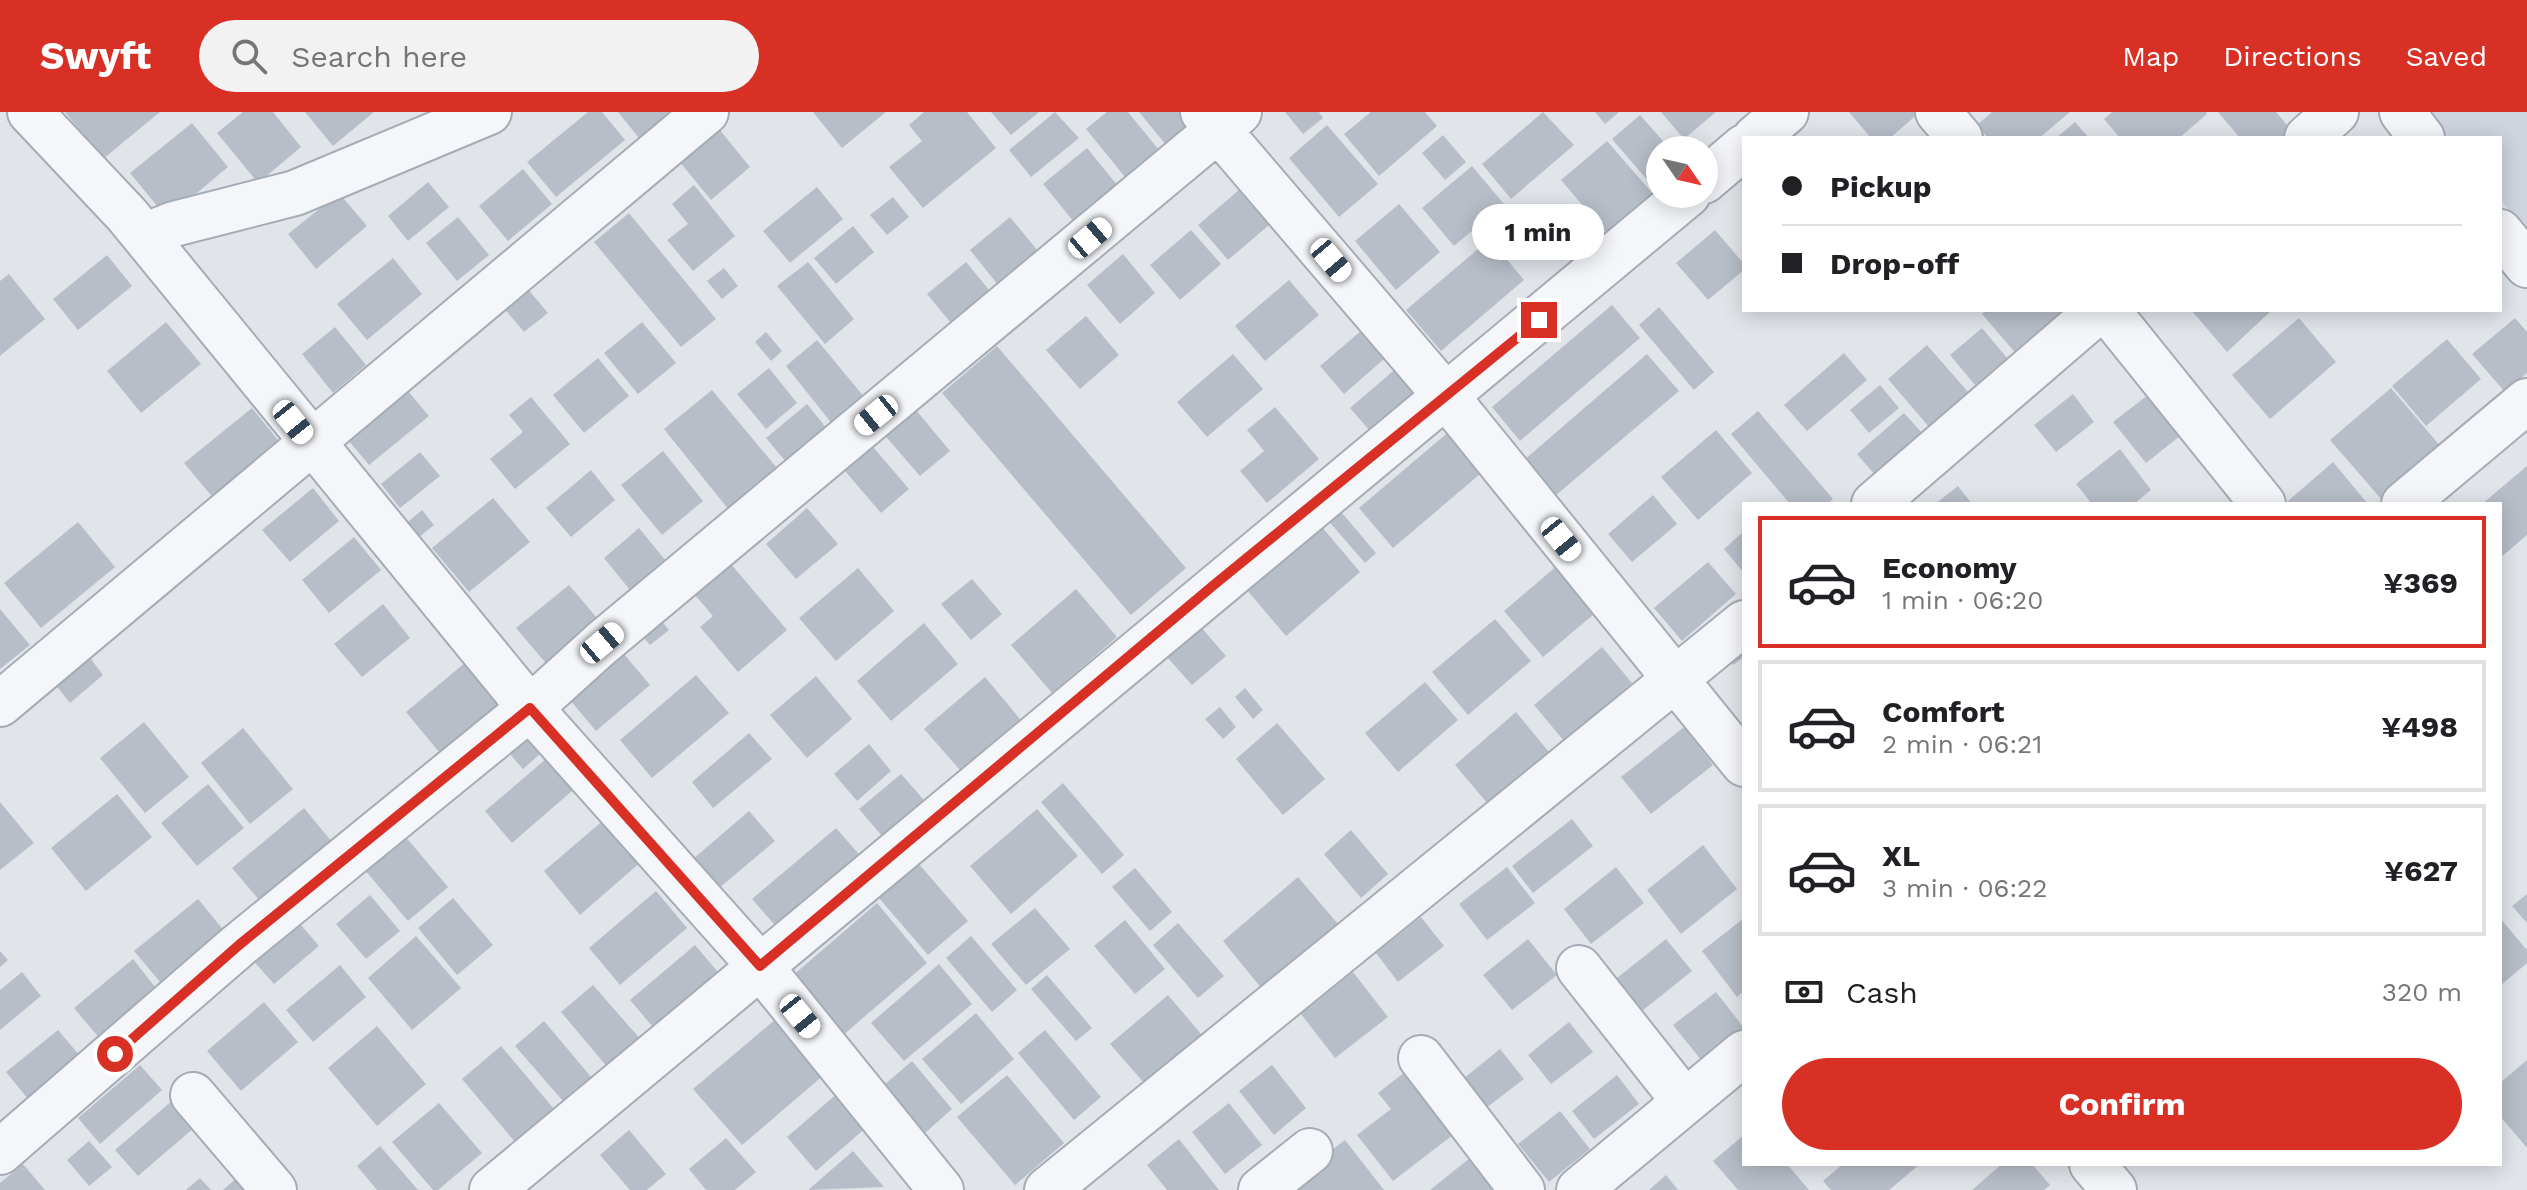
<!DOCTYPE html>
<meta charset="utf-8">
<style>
:root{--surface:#fff;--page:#f2f2f2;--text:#202124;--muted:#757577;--line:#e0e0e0;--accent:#d93025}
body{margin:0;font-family:"Work Sans",sans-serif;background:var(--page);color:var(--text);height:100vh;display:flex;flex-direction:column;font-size:30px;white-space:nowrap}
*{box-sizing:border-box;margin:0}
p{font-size:26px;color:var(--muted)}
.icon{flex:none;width:44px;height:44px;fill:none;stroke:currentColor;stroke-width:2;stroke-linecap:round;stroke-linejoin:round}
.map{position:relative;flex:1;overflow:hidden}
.panel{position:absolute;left:1742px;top:390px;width:760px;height:664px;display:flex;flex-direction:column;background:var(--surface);border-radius:0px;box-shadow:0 4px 20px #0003}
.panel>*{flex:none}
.hud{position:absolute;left:1742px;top:24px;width:760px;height:176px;border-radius:0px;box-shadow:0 4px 20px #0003;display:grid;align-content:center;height:176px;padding:0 40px;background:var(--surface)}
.needle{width:52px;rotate:124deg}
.fabs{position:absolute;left:1646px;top:24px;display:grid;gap:16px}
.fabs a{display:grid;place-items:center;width:72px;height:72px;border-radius:50%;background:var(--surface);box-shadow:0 4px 20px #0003;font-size:40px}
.end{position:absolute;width:36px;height:36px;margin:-18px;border:10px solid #d93025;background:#fff;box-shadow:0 0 0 4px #fff}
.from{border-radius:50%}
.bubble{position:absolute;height:56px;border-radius:28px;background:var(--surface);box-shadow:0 4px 20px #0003;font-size:26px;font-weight:700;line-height:56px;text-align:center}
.car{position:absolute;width:24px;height:48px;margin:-24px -12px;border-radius:10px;box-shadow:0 0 6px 2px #0007;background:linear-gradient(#fff 24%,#345 0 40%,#fff 0 76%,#345 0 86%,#fff 0)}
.hud b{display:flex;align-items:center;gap:28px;height:76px;font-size:30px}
.hud b+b{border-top:2px solid var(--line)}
.hud i{width:20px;height:20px;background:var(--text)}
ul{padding:14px 0 0;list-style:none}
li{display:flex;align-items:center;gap:24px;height:132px;margin:0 16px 12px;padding:0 24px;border:4px solid var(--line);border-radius:0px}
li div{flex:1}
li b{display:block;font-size:30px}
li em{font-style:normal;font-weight:700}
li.selected{border-color:var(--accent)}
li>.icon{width:72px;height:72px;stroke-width:1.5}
.pay{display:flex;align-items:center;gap:20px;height:88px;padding:0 40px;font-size:30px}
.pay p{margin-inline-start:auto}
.cta{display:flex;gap:16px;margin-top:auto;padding:16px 40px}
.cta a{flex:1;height:92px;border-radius:48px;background:var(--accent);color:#fff;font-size:32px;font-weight:700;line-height:92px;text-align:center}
header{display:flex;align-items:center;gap:48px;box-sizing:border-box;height:112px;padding:0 40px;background:var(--accent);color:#fff}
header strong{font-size:38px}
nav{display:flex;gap:44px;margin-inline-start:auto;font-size:28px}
.search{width:560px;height:72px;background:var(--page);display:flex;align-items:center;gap:20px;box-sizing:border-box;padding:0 28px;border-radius:44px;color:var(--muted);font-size:30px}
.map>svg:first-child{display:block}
.built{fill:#cfd4dd}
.building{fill:#b8bec8}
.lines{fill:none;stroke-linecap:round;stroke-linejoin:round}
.minor-casing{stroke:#a6acb5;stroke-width:48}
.minor{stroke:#f4f6f9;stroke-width:44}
.route{stroke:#d93025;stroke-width:10}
</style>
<header>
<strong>Swyft</strong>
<div class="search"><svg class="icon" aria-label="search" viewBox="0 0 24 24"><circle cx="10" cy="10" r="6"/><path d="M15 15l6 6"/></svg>Search here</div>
<nav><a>Map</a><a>Directions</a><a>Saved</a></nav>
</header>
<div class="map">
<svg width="2527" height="1078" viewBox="0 0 2527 1078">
<rect width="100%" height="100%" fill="#e1e5ea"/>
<path class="built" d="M2428,0H2527V119L2500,87V26H2449Z"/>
<path class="building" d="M65,0H160L103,47Z
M243,0H273L301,35L258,71L217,21Z
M305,0H374L333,34Z
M588,0H602L625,28L556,85L527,50Z
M618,0H672L639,26Z
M813,0H886L842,36Z
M924,0H967L996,36L923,96L889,55L922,29L909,13Z
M991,0H1039L1011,23Z
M1055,0L1079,26L1031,65L1009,38Z
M1107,0H1128L1168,49L1134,76L1086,17Z
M1139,0H1190L1201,14L1171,39Z
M1285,0H1319L1323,6L1303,22Z
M1371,0H1425L1437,14L1379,64L1344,22Z
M1543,0L1574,33L1511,87L1482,52Z
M1595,0H1619L1605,12Z
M1661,0H1716L1684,27Z
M1849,0H1920L1890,26H1871Z
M1992,0H2070L2039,26H1988L1977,13Z
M2112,0H2206L2207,2L2179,26H2120L2104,7Z
M2218,0H2276L2294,21L2288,26H2240Z
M1640,3L1671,38H1660V62L1650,71L1612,27Z
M2075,10L2089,26H2056Z
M192,11L228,55L167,106L130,61Z
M1327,13L1378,72L1339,105L1289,46Z
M719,17L750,55L711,88L679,49Z
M1443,23L1466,50L1445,68L1422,41Z
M1607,29L1654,83L1607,122L1561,68Z
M1087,36L1118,74L1074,110L1043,72Z
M1472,54L1504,92L1454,134L1422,96Z
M523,57L552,92L508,129L479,94Z
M428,70L449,95L408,129L388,104Z
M1246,72L1276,107L1228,148L1198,113Z
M694,73L735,124L693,159L667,128L688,112L672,92Z
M817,75L843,107L790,151L763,119Z
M339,81L367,114L316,157L288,122Z
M893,85L909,105L887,123L870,103Z
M1399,92L1440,140L1396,178L1355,129Z
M629,101L716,207L681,235L594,130Z
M458,105L489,143L457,169L426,131Z
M1010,105L1043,145L1003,179L970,138Z
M853,114L874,140L836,172L814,146Z
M1191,118L1221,152L1180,188L1150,153Z
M1715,118L1744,152V158L1708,188L1676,151Z
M1490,127L1524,168L1441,239L1406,198Z
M1123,142L1155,181L1120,212L1087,173Z
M107,143L132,174L78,218L53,187Z
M393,146L422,182L367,228L337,192Z
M808,150L854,207L825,232L777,174Z
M966,150L999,190L960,222L927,182Z
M724,156L738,174L722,187L707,169Z
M9,162L45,207L0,244V169Z
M1289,168L1319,203L1265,249L1235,214Z
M527,176L548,201L524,220L503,195Z
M1612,193L1640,226L1520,329L1492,295Z
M1659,195L1714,260L1694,278L1639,213Z
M1986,198H2072L2018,244L1982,202Z
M2272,198L2227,240L2192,199L2194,198Z
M1086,204L1119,243L1080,277L1046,238Z
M2299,206L2336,250L2270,307L2232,263Z
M2515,206L2527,220V261L2505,280L2472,242Z
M166,210L201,252L141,301L107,259Z
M642,210L676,251L638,282L604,241Z
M1369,212L1392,240L1344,282L1320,254Z
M335,215L366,253L333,281L302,242Z
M1982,216L2007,246L1975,273L1950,243Z
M766,220L782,239L771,249L755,230Z
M2447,227L2481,267L2426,314L2392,274Z
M817,228L865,286L833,313L786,254Z
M1927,233L1969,281L1929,315L1888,267Z
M997,234L1186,456L1131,503L942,281Z
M1844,241L1867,268L1807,319L1784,293Z
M1233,242L1263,277L1207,325L1177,290Z
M1647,242L1679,279L1555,384L1524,348Z
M598,246L629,284L584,321L553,283Z
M1399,254L1419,277L1370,319L1350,296Z
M769,256L797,291L766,317L737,282Z
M402,272L429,304L369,353L343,322Z
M1880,273L1899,296L1869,321L1850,298Z
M2391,276L2442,336L2382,388L2330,328Z
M712,278L782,362L733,403L664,317Z
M2153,279L2185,320L2146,351L2113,310Z
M2073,282L2094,310L2056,340L2034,313Z
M531,285L570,332L515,377L490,347L523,320L509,303Z
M807,292L832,323L792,357L766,326Z
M911,292L950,339L920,364L881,319Z
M1275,295L1319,347L1267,391L1240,359L1264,339L1247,318Z
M252,296L282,333L215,388L184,351Z
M1758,299L1833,387L1827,392H1790L1731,322Z
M1904,301L1923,322L1875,363L1857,342Z
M1452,317L1486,357L1393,436L1359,396Z
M1716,318L1752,361L1698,408L1661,365Z
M867,328L909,377L881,401L839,352Z
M2120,337L2151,378L2134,392H2092L2076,372Z
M663,339L703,389L662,423L621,373Z
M420,340L440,364L400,396L381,372Z
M2333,350L2368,392H2291L2288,389Z
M2527,354V423L2500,446V392H2482Z
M591,358L615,388L571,425L546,396Z
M1958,374L1972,392H1935Z
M313,376L339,409L290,450L262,418Z
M1653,383L1677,412L1632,450L1608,422Z
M493,386L530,430L469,480L432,436Z
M1337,395L1376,441L1365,451L1325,405Z
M807,396L838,432L796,467L766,432Z
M422,398L434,413L414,429L403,414Z
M78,410L115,455L41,516L4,471Z
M1322,415L1360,460L1286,524L1247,478Z
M639,416L675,460L639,489L604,446Z
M1744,419V461L1724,437Z
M354,425L381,458L329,501L302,468Z
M1566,446L1606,492L1543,545L1504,499Z
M1708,450L1736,482L1682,529L1654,496Z
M731,452L787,518L738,560L700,515L713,504L695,483Z
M858,456L894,499L836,549L799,506Z
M972,467L1002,502L971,528L941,492Z
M569,473L603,513L550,556L516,516Z
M1076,477L1117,525L1052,581L1011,533Z
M383,492L410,526L362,565L334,532Z
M0,497L30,533L0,557Z
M654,500L669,518L650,533L635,516Z
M1495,507L1531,549L1468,603L1432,560Z
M924,511L958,552L891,609L857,569Z
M1200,514L1226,544L1192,573L1166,544Z
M1744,520V545L1733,553L1721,538Z
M1602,535L1632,571L1564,629L1534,593Z
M84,538L103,563L70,591L50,566Z
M624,542L650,573L596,619L570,588Z
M466,550L500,591L439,640L406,600Z
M696,563L729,601L652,666L620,628Z
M816,564L852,607L807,646L770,603Z
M985,565L1020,607L960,658L924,617Z
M1425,570L1458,608L1398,660L1365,621Z
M1245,576L1263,598L1253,607L1235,585Z
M1220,595L1236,615L1223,627L1205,607Z
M1516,600L1549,640L1488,692L1455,653Z
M144,610L189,665L145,701L100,646Z
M1277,611L1325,667L1283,703L1236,647Z
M541,614L555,629L523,657L509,641Z
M1684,615L1713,653L1651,702L1621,665Z
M243,616L293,677L250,712L201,651Z
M749,621L772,647L713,696L692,670Z
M869,632L891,659L857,689L834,662Z
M553,641L580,672L512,731L485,699Z
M901,662L924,688L882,724L859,697Z
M1063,671L1124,743L1102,762L1041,690Z
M208,672L244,716L197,754L161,711Z
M117,682L152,725L86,779L51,736Z
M0,690L34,731L0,758Z
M304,696L337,736L265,795L232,756Z
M1037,697L1078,744L1011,802L970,754Z
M749,699L775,729L718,777L693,747Z
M606,706L642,749L580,803L544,759Z
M1572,707L1593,734L1533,781L1512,754Z
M836,716L864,748L780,819L752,787Z
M1351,718L1388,762L1361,786L1324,742Z
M404,723L448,775L408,809L364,757Z
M1703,733L1737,777L1681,822L1647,778Z
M919,752L968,809L928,843L879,786Z
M1507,755L1535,791L1487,828L1459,792Z
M1616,755L1644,791L1591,832L1564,797Z
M1135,756L1172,800L1150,819L1112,775Z
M1298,765L1338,812L1262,877L1223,829Z
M656,779L687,816L620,873L589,836Z
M2527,782V811L2512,794Z
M370,783L400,819L366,847L336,812Z
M453,786L493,833L457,863L418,816Z
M198,787L229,825L166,877L134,839Z
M877,791L927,851L835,930L784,871Z
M1035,796L1070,837L1026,873L991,832Z
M1421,805L1444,834L1398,870L1376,841Z
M295,806L319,834L274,872L250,845Z
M1744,806V879L1737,885L1702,839Z
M2500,806L2527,838V851L2500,874Z
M1125,808L1165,857L1135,882L1094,834Z
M1178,811L1224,864L1198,886L1153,833Z
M416,824L461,876L412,918L368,866Z
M971,824L1017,878L992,900L946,846Z
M1528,827L1557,863L1512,898L1483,863Z
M1666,827L1692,859L1637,903L1612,870Z
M695,833L723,866L658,921L630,888Z
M0,839L8,848L0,855Z
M133,847L159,880L101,928L74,896Z
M939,852L972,892L904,949L871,911Z
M340,853L366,885L313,930L286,898Z
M22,860L41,884L0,918V878Z
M1353,860L1388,905L1335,946L1301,902Z
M1047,863L1092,916L1076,929L1031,877Z
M593,873L642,929L609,957L561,900Z
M1716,880L1744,916L1702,949L1673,913Z
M1168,883L1202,923L1145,972L1110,932Z
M264,890L298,930L241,979L207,939Z
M976,901L1014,947L961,992L922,947Z
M777,906L825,962L742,1033L693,977Z
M544,909L597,972L569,996L515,934Z
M1569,910L1593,940L1551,972L1528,943Z
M377,914L426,972L377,1014L328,956Z
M58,918L80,944L28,987L6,960Z
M1045,918L1101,985L1074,1008L1018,941Z
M501,934L559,1003L520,1036L462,967Z
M1500,937L1524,967L1486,996L1463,967Z
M2527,948V1036L2500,1004V971Z
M912,949L952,997L925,1021L884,973Z
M140,953L162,978L100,1032L78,1006Z
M1272,953L1306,996L1274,1023L1239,979Z
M1405,960L1454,1022L1393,1069L1357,1023L1391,997L1378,981Z
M1007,963L1064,1031L1015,1073L957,1005Z
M1617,963L1639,992L1594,1027L1572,999Z
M839,980L868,1014L816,1059L787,1025Z
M173,988L195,1015L138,1064L115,1038Z
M439,991L482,1041L438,1078H433L392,1030Z
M1229,991L1262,1033L1225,1062L1192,1020Z
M1560,999L1590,1037L1549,1070L1518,1032Z
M629,1018L666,1062L647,1078H630L600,1043Z
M1744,1023V1052H1787L1809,1078H1738L1713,1049Z
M726,1026L756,1060L735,1078H706L689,1057Z
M1179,1027L1219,1078H1167L1147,1053Z
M1345,1028L1384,1078H1294L1289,1071Z
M89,1029L112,1055L89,1074L67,1048Z
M380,1034L418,1078H377L357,1054Z
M853,1039L884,1075L808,1078Z
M1470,1046L1495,1078H1430Z
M23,1052L45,1078H0V1071Z
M1843,1052H1920L1889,1078H1831L1823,1069Z
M2002,1052H2032L2050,1073L2044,1078H1972Z
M240,1063L253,1078H223Z
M1666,1063L1678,1078H1649Z
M200,1066L211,1078H186Z"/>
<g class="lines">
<g class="minor-casing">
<path id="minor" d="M30,0L127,103L530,596L760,854L941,1078
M1203,0L1446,284L1744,652
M1938,0L1960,26
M2402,0L2422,26
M1755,26L1786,0
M2307,26L2336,0
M1704,69L1744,35
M2500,120L2527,153
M144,124L174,112L295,81L489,0
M2107,198L2263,392
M1874,392L2099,198
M2404,392L2527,289
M0,592L706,0
M1579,856L1685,990
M1421,946L1522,1078
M193,983L274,1078
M0,1040L239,833L530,596L602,531L1239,0
M2092,1052L2114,1078
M492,1078L1688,82
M1047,1078L1744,511
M1261,1078L1310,1039
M1579,1078L1744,941"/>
</g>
<use href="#minor" class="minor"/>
</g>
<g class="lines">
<path class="route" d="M115,942L239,833L530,596L760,854L1215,472L1539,208"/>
</g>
</svg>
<div class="fabs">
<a><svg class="needle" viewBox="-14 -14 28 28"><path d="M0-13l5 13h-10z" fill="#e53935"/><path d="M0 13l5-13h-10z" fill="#757577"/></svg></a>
</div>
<i class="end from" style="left:115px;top:942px"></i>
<i class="end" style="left:1539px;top:208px"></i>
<div class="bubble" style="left:1472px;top:92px;width:132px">1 min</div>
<i class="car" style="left:1090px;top:126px;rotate:50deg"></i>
<i class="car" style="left:1331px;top:148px;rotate:140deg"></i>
<i class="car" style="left:876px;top:303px;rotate:231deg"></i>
<i class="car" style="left:293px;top:310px;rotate:141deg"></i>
<i class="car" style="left:1561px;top:427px;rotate:141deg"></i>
<i class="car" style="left:602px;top:531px;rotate:50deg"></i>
<i class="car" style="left:800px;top:904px;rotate:141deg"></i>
<div class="hud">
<b><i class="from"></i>Pickup</b>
<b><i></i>Drop-off</b>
</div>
<section class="panel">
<ul>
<li class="selected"><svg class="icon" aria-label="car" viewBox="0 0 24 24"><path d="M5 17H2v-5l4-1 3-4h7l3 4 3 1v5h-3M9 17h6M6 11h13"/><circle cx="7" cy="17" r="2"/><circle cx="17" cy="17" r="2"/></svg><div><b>Economy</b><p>1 min · 06:20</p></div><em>¥369</em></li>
<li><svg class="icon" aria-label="car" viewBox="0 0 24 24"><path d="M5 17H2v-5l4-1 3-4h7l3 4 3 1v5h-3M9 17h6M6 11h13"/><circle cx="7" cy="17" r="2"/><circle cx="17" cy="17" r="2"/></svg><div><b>Comfort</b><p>2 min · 06:21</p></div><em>¥498</em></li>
<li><svg class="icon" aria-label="car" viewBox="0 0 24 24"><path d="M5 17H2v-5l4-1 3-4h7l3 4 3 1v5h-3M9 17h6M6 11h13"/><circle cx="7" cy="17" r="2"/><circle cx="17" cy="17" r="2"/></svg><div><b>XL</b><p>3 min · 06:22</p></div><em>¥627</em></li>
</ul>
<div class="pay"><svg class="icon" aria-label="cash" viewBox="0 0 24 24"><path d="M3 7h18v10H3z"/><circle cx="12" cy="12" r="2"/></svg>Cash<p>320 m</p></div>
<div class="cta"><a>Confirm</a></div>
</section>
</div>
